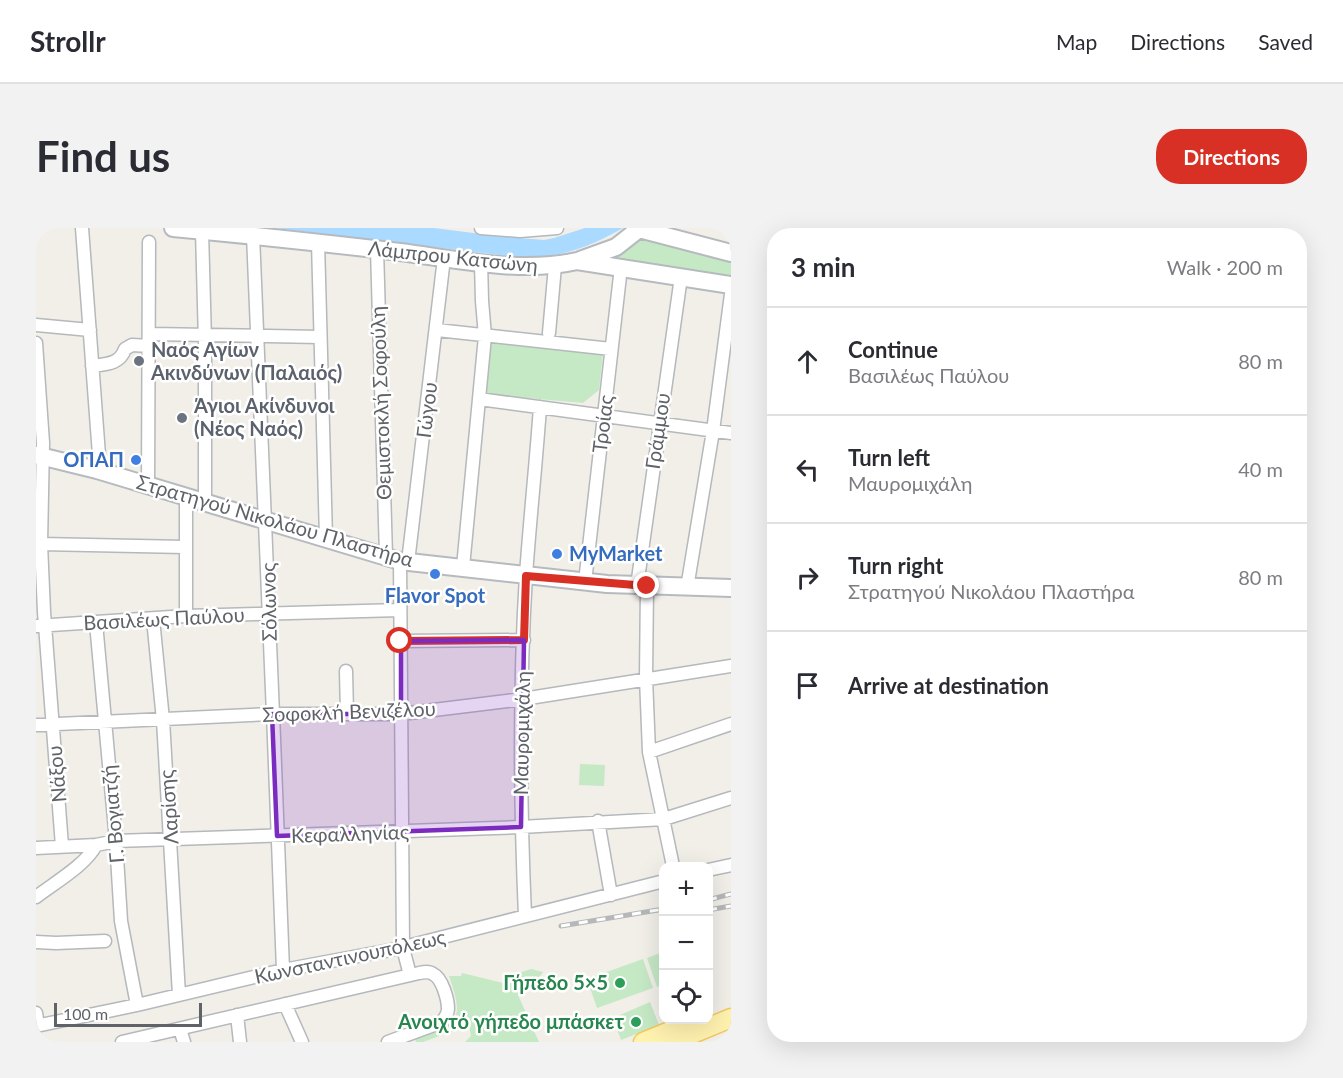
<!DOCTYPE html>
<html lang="en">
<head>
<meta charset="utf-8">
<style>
	:root { --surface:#fff; --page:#f2f2f3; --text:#2b2b33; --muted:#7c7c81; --line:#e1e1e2; --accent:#d93025 }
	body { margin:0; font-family:Lato,sans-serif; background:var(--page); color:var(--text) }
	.controls { position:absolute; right:18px; bottom:18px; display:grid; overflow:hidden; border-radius:12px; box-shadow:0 6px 24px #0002 }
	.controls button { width:54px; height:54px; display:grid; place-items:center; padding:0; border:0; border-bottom:2px solid var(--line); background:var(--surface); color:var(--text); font:30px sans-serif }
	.scale { position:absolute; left:18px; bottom:15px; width:148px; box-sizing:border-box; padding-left:6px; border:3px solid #5f6368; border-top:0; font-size:16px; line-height:21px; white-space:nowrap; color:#5f6368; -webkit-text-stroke:4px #fff; paint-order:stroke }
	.stop { position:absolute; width:18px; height:18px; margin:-14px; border:4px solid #d93025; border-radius:50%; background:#fff }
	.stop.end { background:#d93025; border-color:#fff; box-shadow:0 2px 6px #0008 }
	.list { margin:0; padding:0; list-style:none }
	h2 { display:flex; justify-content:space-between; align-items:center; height:78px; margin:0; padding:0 24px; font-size:26px }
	h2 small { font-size:20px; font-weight:400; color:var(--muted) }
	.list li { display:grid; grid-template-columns:39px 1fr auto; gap:18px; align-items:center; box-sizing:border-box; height:108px; padding:0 24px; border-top:2px solid var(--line) }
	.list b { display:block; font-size:22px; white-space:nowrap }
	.list p { margin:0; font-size:20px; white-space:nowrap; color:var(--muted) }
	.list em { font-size:20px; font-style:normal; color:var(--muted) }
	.icon { flex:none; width:33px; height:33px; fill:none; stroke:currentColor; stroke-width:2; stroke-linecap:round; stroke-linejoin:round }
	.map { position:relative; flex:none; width:695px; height:814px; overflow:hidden; border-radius:24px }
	header { display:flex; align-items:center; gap:36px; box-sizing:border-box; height:84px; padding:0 30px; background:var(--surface); border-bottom:2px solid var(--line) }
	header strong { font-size:28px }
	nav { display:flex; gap:33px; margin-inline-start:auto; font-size:21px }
	.intro { display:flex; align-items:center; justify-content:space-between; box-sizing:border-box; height:144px; padding:0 36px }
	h1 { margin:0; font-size:42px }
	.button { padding:15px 27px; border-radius:24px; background:var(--accent); color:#fff; font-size:21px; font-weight:700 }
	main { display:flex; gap:36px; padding:0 36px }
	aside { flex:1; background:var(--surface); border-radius:24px; box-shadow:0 6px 24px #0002 }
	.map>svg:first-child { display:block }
	.green { fill:#c5e8c5 }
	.water { fill:#aadaff }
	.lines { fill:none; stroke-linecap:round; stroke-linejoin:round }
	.street-casing { stroke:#b5b8bc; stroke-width:15 }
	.secondary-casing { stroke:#b6babf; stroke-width:20 }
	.primary-casing { stroke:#f2c960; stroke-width:21 }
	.street { stroke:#fff; stroke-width:12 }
	.secondary { stroke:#fff; stroke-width:16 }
	.primary { stroke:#fff2af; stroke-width:18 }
	.rail-casing { stroke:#b6b7b8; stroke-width:5 }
	.rail { stroke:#fff; stroke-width:3; stroke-dasharray:9; stroke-linecap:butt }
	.route { stroke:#d93025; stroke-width:8 }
	.marked { fill:#7b2cbf; fill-opacity:0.2; stroke:#7b2cbf; stroke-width:4.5; stroke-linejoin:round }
	.worship-dot { fill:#6b7280; stroke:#fff; stroke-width:2 }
	.shop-dot { fill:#3f7fe0; stroke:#fff; stroke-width:2 }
	.leisure-dot { fill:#2e9e5b; stroke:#fff; stroke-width:2 }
	.labels { text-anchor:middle; stroke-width:5; stroke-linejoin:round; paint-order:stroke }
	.street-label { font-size:20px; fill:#5f6368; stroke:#fff }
	.worship-label { font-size:20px; font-weight:bold; fill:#5b616d; stroke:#fff; text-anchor:start }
	.shop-label { font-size:20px; font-weight:bold; fill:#366cbe; stroke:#fff; text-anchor:end }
	.leisure-label { font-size:20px; font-weight:bold; fill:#27864d; stroke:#fff; text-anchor:end }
</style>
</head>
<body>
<header>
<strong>Strollr</strong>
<nav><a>Map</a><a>Directions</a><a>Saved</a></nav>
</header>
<div class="intro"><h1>Find us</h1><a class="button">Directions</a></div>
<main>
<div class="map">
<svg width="695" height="814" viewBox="0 0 695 814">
	<rect width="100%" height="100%" fill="#f1efe8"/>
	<path class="green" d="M 607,11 L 695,33 L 695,53 L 575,30 Z
		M 454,112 L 567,125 L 563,162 L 547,175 L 448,166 Z
		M 544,536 L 569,537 L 568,558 L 543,557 Z
		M 627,724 L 627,757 L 621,759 L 611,730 Z
		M 607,731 L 617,760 L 561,780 L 551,751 Z
		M 495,741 L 507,744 L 502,751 L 485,756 L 482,767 L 503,814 L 429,814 L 435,808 L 433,797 L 387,814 L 380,814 L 379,811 C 413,786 433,805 413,748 L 425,748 L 426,745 L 467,755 L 474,748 Z
		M 614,774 L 623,797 L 585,812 L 577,790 Z"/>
	<path class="water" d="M 239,0 L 398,0 L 461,8 L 508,12 L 518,10 L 549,0 L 587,0 C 554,19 527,29 488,30 Z"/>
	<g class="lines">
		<defs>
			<path id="street" d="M 46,0 L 63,227 L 61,242
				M 445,0 L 484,3 L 521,0
				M 166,3 L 169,114 L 169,274
				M 217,7 C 229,252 237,497 247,742
				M 282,14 L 290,310
				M 341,21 L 350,328
				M 0,97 L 54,102
				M 401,102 L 575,121
				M 513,105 L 519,38
				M 114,106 L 284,109
				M 0,115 L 7,215 L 5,316 L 8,384 L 26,618
				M 56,138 C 71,136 84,136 89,121 L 96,117 L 114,118
				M 443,171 L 695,205
				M 112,258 L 113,14
				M 5,316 L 149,319
				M 364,333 L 367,720 L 374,747
				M 372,334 L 408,30
				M 427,339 L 449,108 L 446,73 L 445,34
				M 549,354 L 585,39
				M 601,358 L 645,49
				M 611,358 L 610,450 L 613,524 L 637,638
				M 651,360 L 677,203 L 695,66
				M 150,388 L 150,269
				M 117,391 L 127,492 L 143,767
				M 60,395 L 80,613 L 85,693 L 101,777
				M 0,398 L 150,388 L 364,382
				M 365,413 L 488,412
				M 310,443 L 311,486
				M 0,497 L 236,486 L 365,486 L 487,471 L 695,438
				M 613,524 L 695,496
				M 562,593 L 575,667
				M 0,620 L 60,617 L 80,613 L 485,599 L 628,591 L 695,570
				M 672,642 L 695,637
				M 0,669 C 18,655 50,637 60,617
				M 489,688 C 484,574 483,460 490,347 C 494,291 500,235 504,179
				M 0,714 L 20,715 L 69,713
				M 249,776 L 266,814
				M 0,785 L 2,797
				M 201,787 L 204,814
				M 0,798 L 101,777 L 247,742 L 360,721 L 628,653
				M 144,801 L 148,814
				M 86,814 L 383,745 C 388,744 393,743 397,746 C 406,750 412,771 412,781 C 412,786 409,790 406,794 L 352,814"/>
			<path id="secondary" d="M 137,0 C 213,7 288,15 364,24 C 420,31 485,46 541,33 L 695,57
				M 544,32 L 580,19 L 603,1 L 695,25
				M 0,227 L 61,242 L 364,333 L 571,356 L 695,360"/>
			<path id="primary" d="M 607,814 L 651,796
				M 637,814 L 695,790"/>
		</defs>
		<use href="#street" class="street-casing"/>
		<use href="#secondary" class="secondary-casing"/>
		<use href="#primary" class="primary-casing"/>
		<use href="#street" class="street"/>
		<use href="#secondary" class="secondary"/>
		<use href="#primary" class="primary"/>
		<defs>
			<path id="rail" d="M 672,672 L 695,666
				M 672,682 L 695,678
				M 525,698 L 628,681"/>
		</defs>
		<use href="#rail" class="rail-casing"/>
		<use href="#rail" class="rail"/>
	</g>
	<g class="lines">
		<path class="route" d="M 364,413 L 488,412 L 490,348 L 611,358"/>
	</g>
	<path class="marked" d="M 488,412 L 485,599 L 241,608 L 236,486 L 365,486 L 365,413 Z"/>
	<g class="worship-dot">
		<circle cx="103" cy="133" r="6"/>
		<circle cx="146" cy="190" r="6"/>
	</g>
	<g class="shop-dot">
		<circle cx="100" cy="232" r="6"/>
		<circle cx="521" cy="326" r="6"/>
		<circle cx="399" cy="346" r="6"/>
	</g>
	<g class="leisure-dot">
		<circle cx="584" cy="755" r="6"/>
		<circle cx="600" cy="794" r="6"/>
	</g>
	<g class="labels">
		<g class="street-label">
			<text transform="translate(417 29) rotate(6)" y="7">Λάμπρου Κατσώνη</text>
			<text transform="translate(345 175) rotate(-92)" y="7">Θεμιστοκλή Σοφούλη</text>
			<text transform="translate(391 182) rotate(-83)" y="7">Γώγου</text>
			<text transform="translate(567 196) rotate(-83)" y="7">Τροίας</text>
			<text transform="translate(622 203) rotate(-82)" y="7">Γράμμου</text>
			<text transform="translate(239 293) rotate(16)" y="7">Στρατηγού Νικολάου Πλαστήρα</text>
			<text transform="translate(233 374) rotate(-91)" y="7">Σόλωνος</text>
			<text transform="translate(128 391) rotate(-3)" y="7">Βασιλέως Παύλου</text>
			<text transform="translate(313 484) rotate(-2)" y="7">Σοφοκλή Βενιζέλου</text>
			<text transform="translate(486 505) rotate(-89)" y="7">Μαυρομιχάλη</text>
			<text transform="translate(21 546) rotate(-95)" y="7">Νάξου</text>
			<text transform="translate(133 579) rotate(-94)" y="7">Λαρίσης</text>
			<text transform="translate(77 586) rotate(-95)" y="7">Γ. Βογιατζή</text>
			<text transform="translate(314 606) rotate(-2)" y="7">Κεφαλληνίας</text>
			<text transform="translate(314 729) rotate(-12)" y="7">Κωνσταντινουπόλεως</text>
		</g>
		<g class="worship-label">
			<text x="115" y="129">Ναός Αγίων<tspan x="115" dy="23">Ακινδύνων (Παλαιός)</tspan></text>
			<text x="158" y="185">Άγιοι Ακίνδυνοι<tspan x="158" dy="23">(Νέος Ναός)</tspan></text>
		</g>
		<g class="shop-label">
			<text x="88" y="239">ΟΠΑΠ</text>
			<text x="533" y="333" text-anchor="start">MyMarket</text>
			<text x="399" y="375" text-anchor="middle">Flavor Spot</text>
		</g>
		<g class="leisure-label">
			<text x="572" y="762">Γήπεδο 5×5</text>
			<text x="588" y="801">Ανοιχτό γήπεδο μπάσκετ</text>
		</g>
	</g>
</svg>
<div class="controls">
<button>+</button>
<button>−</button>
<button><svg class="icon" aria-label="locate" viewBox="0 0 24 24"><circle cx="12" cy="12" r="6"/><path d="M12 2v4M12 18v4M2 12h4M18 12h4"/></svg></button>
</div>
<div class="scale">100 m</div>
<div class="stop" style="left:364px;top:413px"></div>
<div class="stop end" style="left:611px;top:358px"></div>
</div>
<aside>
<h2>3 min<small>Walk · 200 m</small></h2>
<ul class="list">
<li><svg class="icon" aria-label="ahead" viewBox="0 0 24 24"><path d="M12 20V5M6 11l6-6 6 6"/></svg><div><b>Continue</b><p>Βασιλέως Παύλου</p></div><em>80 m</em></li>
<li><svg class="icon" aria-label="left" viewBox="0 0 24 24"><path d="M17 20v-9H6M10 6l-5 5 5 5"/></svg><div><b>Turn left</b><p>Μαυρομιχάλη</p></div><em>40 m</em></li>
<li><svg class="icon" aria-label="right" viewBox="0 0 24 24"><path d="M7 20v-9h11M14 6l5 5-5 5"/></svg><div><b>Turn right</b><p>Στρατηγού Νικολάου Πλαστήρα</p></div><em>80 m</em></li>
<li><svg class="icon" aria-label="arrive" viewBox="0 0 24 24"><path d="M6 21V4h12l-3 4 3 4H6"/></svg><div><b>Arrive at destination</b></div></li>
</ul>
</aside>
</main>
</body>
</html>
